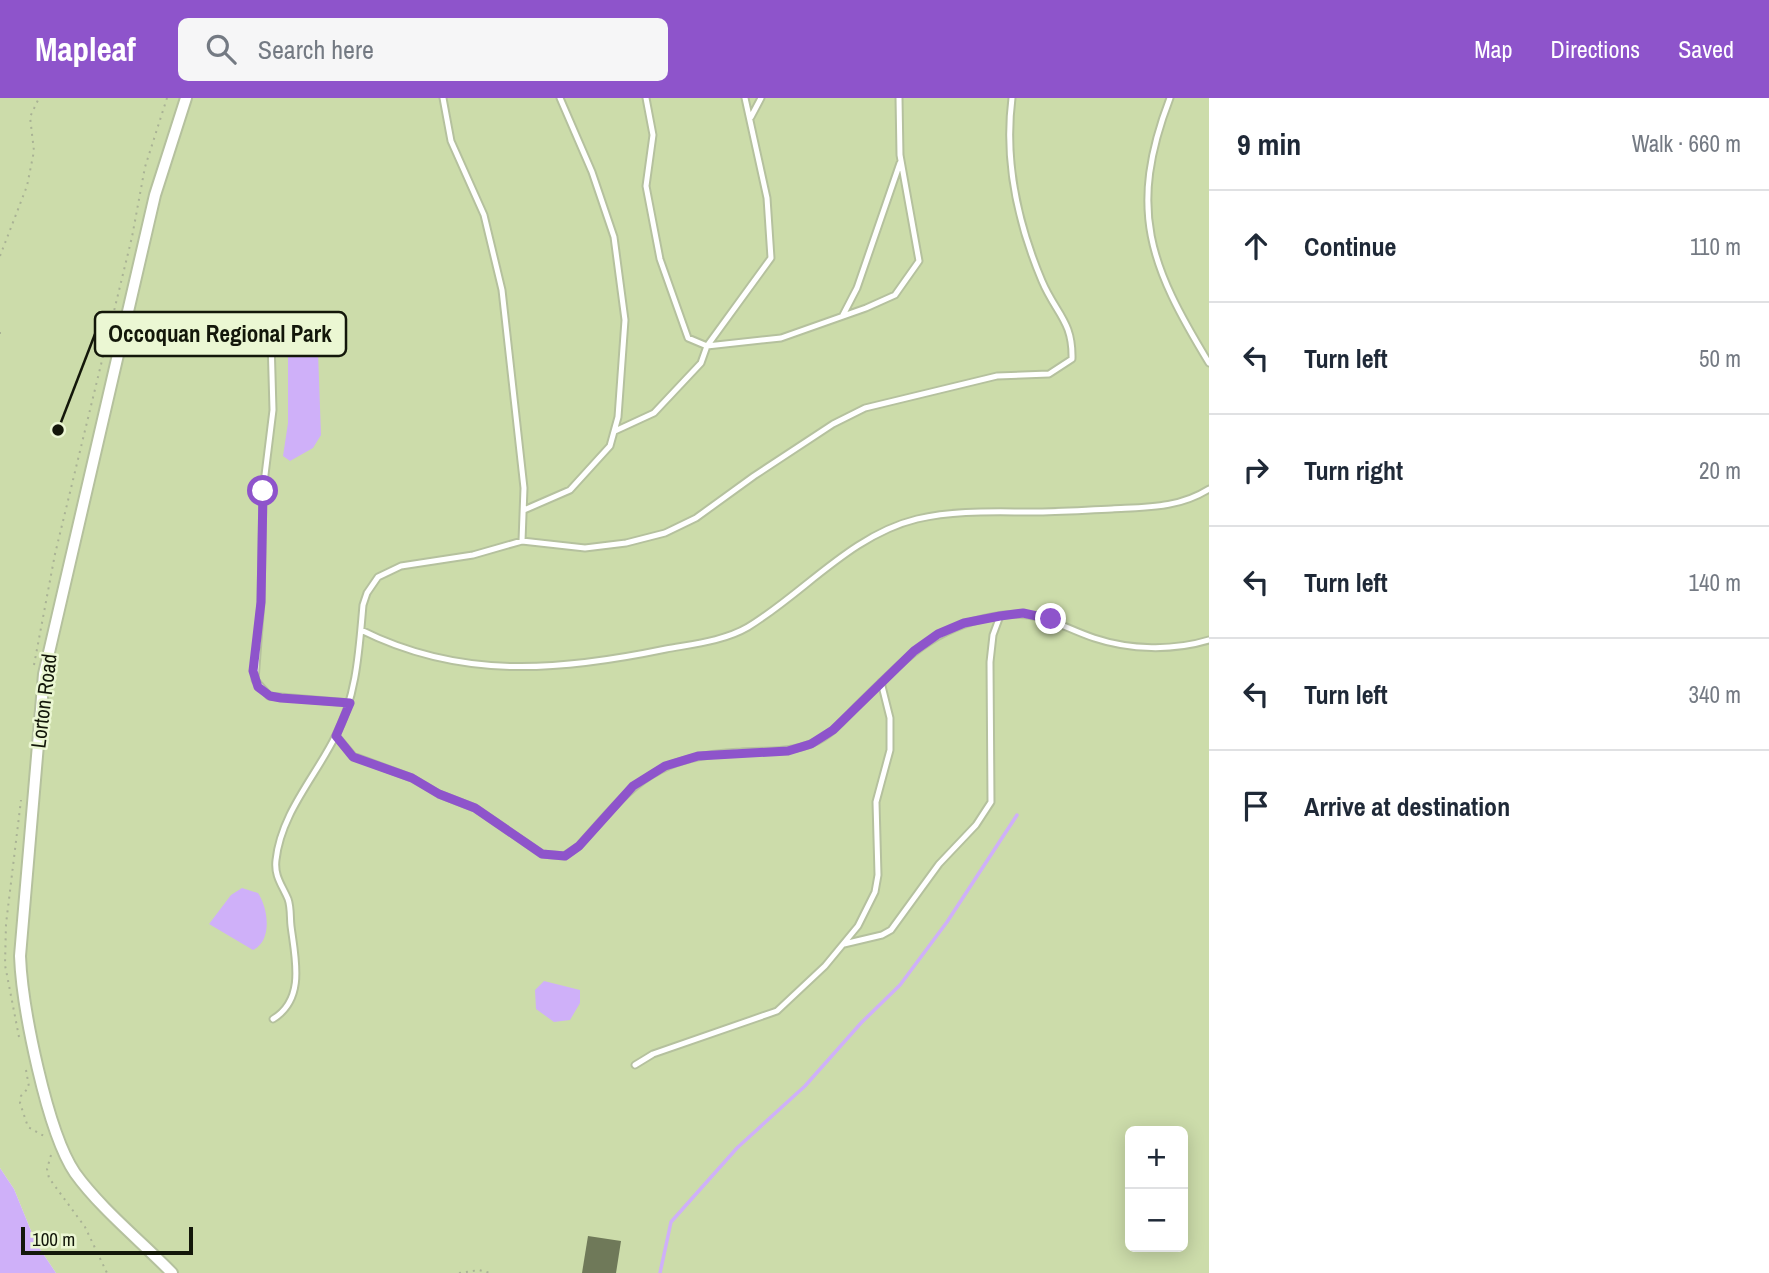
<!DOCTYPE html>
<html lang="en">
<head>
<meta charset="utf-8">
<style>
	:root { --surface:#fff; --page:#f6f6f7; --text:#1f2937; --muted:#747a83; --line:#e0e1e3; --accent:#8e54cb }
	body { margin:0; font-family:"Archivo Narrow",sans-serif; background:var(--page); color:var(--text) }
	.controls { position:absolute; right:21px; bottom:21px; display:grid; overflow:hidden; border-radius:10px; box-shadow:0 4px 18px #0003 }
	.controls button { width:63px; height:63px; display:grid; place-items:center; padding:0; border:0; border-bottom:2px solid var(--line); background:var(--surface); color:var(--text); font:35px sans-serif }
	.scale { position:absolute; left:21px; bottom:18px; width:172px; box-sizing:border-box; padding-left:7px; border:4px solid #13170a; border-top:0; font-size:19px; line-height:24px; white-space:nowrap; color:#13170a; -webkit-text-stroke:5px #ebf7d3; paint-order:stroke }
	.stop { position:absolute; width:21px; height:21px; margin:-16px; border:5px solid #8e54cb; border-radius:50%; background:#fff }
	.stop.end { background:#8e54cb; border-color:#fff; box-shadow:0 2px 7px #0008 }
	.list { margin:0; padding:0; list-style:none }
	h2 { display:flex; justify-content:space-between; align-items:center; height:91px; margin:0; padding:0 28px; font-size:30px }
	h2 small { font-size:23px; font-weight:400; color:var(--muted) }
	.list li { display:grid; grid-template-columns:46px 1fr auto; gap:21px; align-items:center; box-sizing:border-box; height:112px; padding:0 28px; border-top:2px solid var(--line) }
	.list b { display:block; font-size:26px; white-space:nowrap }
	.list em { font-size:23px; font-style:normal; color:var(--muted) }
	.icon { flex:none; width:38px; height:38px; fill:none; stroke:currentColor; stroke-width:2; stroke-linecap:round; stroke-linejoin:round }
	.map { position:relative; flex:none; width:1209px; height:1175px; overflow:hidden }
	header { display:flex; align-items:center; gap:42px; box-sizing:border-box; height:98px; padding:0 35px; background:var(--accent); color:#fff }
	header strong { font-size:33px }
	nav { display:flex; gap:38px; margin-inline-start:auto; font-size:24px }
	.search { width:490px; height:63px; background:var(--page); display:flex; align-items:center; gap:18px; box-sizing:border-box; padding:0 24px; border-radius:10px; color:var(--muted); font-size:26px }
	main { display:flex }
	aside { flex:1; background:var(--surface) }
	.map>svg:first-child { display:block }
	.green { fill:#ccdcaa; fill-rule:evenodd }
	.water { fill:#cfb0f9 }
	.lines { fill:none; stroke-linecap:round; stroke-linejoin:round }
	.stream { stroke:#cfb0f9; stroke-width:3.5 }
	.building { fill:#6f7959 }
	.lane-casing { stroke:#b5c19e; stroke-width:9 }
	.street-casing { stroke:#b5c19e; stroke-width:14 }
	.path { stroke:#a9b295; stroke-width:2; stroke-dasharray:2 5; stroke-linecap:butt }
	.lane { stroke:#fff; stroke-width:5 }
	.street { stroke:#fff; stroke-width:10 }
	.route { stroke:#8e54cb; stroke-width:9 }
	.labels { text-anchor:middle; stroke-width:5; stroke-linejoin:round; paint-order:stroke }
	.street-label { font-size:21px; fill:#13170a; stroke:#ebf7d3 }
	.leader { fill:none; stroke:#13170a; stroke-width:2.5 }
	.callout-dot { fill:#13170a; stroke:#ebf7d3; stroke-width:2.5 }
	.callout { fill:#ebf7d3; stroke:#13170a; stroke-width:2.5 }
	.callout-label { font-size:23px; text-anchor:middle; font-weight:bold; fill:#13170a }
</style>
</head>
<body>
<header>
<strong>Mapleaf</strong>
<div class="search"><svg class="icon" aria-label="search" viewBox="0 0 24 24"><circle cx="10" cy="10" r="6"/><path d="M15 15l6 6"/></svg>Search here</div>
<nav><a>Map</a><a>Directions</a><a>Saved</a></nav>
</header>
<main>
<div class="map">
<svg width="1209" height="1175" viewBox="0 0 1209 1175">
	<rect width="100%" height="100%" fill="#ebf7d3"/>
	<path class="green" d="M 0,0 L 1209,0 L 1209,1175 L 56,1175 L 36,1145 L 14,1091 L 0,1070 ZM 1130,1033 L 1183,1033 L 1183,1149 L 1130,1149 Z"/>
	<path class="water" d="M 292,243 L 309,243 L 318,254 L 321,337 L 313,350 L 290,363 L 283,358 L 288,325 L 288,254 Z
		M 242,790 L 258,795 C 268,810 273,842 253,852 L 209,826 L 231,797 Z
		M 544,883 L 580,892 L 580,905 L 570,922 L 554,924 L 536,911 L 535,892 Z
		M 0,1070 L 14,1091 L 36,1145 L 56,1175 L 0,1175 Z"/>
	<g class="lines">
		<path class="stream" d="M 660,1175 L 671,1124 L 737,1050 L 805,988 L 861,925 L 900,887 L 947,824 L 1017,717"/>
	</g>
	<path class="building" d="M 588,1138 L 621,1143 L 616,1175 L 582,1175 Z"/>
	<g class="lines">
		<defs>
			<path id="lane" d="M 443,0 L 451,43 L 484,117 L 502,192 L 524,390 L 522,443
				M 1170,0 C 1127,112 1150,168 1209,265
				M 751,19 L 761,0
				M 843,217 L 857,190 L 900,65
				M 274,225 L 271,242 L 273,312 L 263,393 L 261,504 L 255,582 L 269,598 L 350,605
				M 707,248 L 781,240 L 866,210 L 895,197 L 919,163 L 900,57 L 899,0
				M 707,248 L 771,160 L 767,100 L 745,0
				M 615,333 L 654,315 L 701,265 L 707,248 L 688,240 L 660,161 L 646,88 L 653,37 L 646,0
				M 524,412 L 570,392 L 610,348 L 618,319 L 625,222 L 614,139 L 592,74 L 560,0
				M 361,532 C 461,582 560,573 666,551 C 693,546 724,543 748,529 C 804,495 851,437 917,421 C 956,412 993,414 1033,414 C 1059,414 1086,412 1112,411 C 1147,409 1179,410 1209,391
				M 336,638 L 353,658 L 412,680 L 439,696 L 475,710 L 542,756 L 564,758 L 579,748 C 633,686 654,658 741,654 C 770,652 798,656 824,639 C 837,631 847,618 858,607 C 905,561 935,526 1003,517 C 1042,513 1059,528 1094,540 C 1130,552 1173,553 1209,542
				M 844,846 L 882,837 L 891,832 L 939,766 L 976,727 L 991,704 L 990,564 L 993,537 L 1000,518
				M 273,921 C 306,901 295,860 291,828 C 290,820 291,809 288,801 C 282,787 274,778 276,762 C 281,715 316,678 336,637 C 357,597 359,551 363,507 L 367,495 L 378,479 L 401,468 L 473,457 L 522,443 L 585,450 L 626,445 L 665,435 L 696,420 L 754,378 L 833,326 L 865,310 L 997,278 L 1049,276 L 1072,261 C 1073,223 1056,216 1042,183 C 1018,126 1004,62 1012,0
				M 635,967 L 653,956 L 777,913 L 825,868 L 858,828 L 875,794 L 878,777 L 876,704 L 890,652 L 890,620 L 881,584"/>
			<path id="street" d="M 172,1175 C 142,1144 100,1110 75,1075 C 47,1034 22,909 20,858 L 44,576 L 155,97 L 186,0"/>
		</defs>
		<use href="#lane" class="lane-casing"/>
		<use href="#street" class="street-casing"/>
		<path class="path" d="M 0,158 L 27,88 L 34,53 L 30,19 L 39,0
			M 0,234 L 0,239
			M 34,567 L 55,456 L 132,139 L 145,69 L 167,0
			M 19,939 L 5,867 L 6,826 L 21,702
			M 26,972 L 29,989 L 21,998 L 20,1005 L 28,1029 L 44,1038
			M 51,1057 L 47,1071 L 49,1080 L 85,1129 L 107,1175
			M 459,1175 L 479,1172 L 490,1175"/>
		<use href="#lane" class="lane"/>
		<use href="#street" class="street"/>
	</g>
	<g class="lines">
		<path class="route" d="M 263,393 L 261,504 L 253,573 L 258,589 L 270,598 L 281,600 L 350,605 L 336,638 L 353,659 L 412,680 L 439,696 L 475,710 L 542,756 L 565,758 L 579,748 L 633,688 L 665,668 L 698,658 L 788,653 L 811,646 L 833,632 L 914,553 L 938,536 L 964,525 L 1000,518 L 1023,515 L 1051,521"/>
	</g>
	<g class="labels">
		<g class="street-label">
			<text transform="translate(44 603) rotate(-83)" y="7">Lorton Road</text>
		</g>
	</g>
	<path class="leader" d="M58 332L95 236"/>
	<circle class="callout-dot" cx="58" cy="332" r="7"/>
	<rect class="callout" x="95" y="214" width="251" height="44" rx="7"/>
	<g class="callout-label">
		<text x="220" y="244">Occoquan Regional Park</text>
	</g>
</svg>
<div class="controls">
<button>+</button>
<button>−</button>
</div>
<div class="scale">100 m</div>
<div class="stop" style="left:263px;top:393px"></div>
<div class="stop end" style="left:1051px;top:521px"></div>
</div>
<aside>
<h2>9 min<small>Walk · 660 m</small></h2>
<ul class="list">
<li><svg class="icon" aria-label="ahead" viewBox="0 0 24 24"><path d="M12 20V5M6 11l6-6 6 6"/></svg><div><b>Continue</b></div><em>110 m</em></li>
<li><svg class="icon" aria-label="left" viewBox="0 0 24 24"><path d="M17 20v-9H6M10 6l-5 5 5 5"/></svg><div><b>Turn left</b></div><em>50 m</em></li>
<li><svg class="icon" aria-label="right" viewBox="0 0 24 24"><path d="M7 20v-9h11M14 6l5 5-5 5"/></svg><div><b>Turn right</b></div><em>20 m</em></li>
<li><svg class="icon" aria-label="left" viewBox="0 0 24 24"><path d="M17 20v-9H6M10 6l-5 5 5 5"/></svg><div><b>Turn left</b></div><em>140 m</em></li>
<li><svg class="icon" aria-label="left" viewBox="0 0 24 24"><path d="M17 20v-9H6M10 6l-5 5 5 5"/></svg><div><b>Turn left</b></div><em>340 m</em></li>
<li><svg class="icon" aria-label="arrive" viewBox="0 0 24 24"><path d="M6 21V4h12l-3 4 3 4H6"/></svg><div><b>Arrive at destination</b></div></li>
</ul>
</aside>
</main>
</body>
</html>
